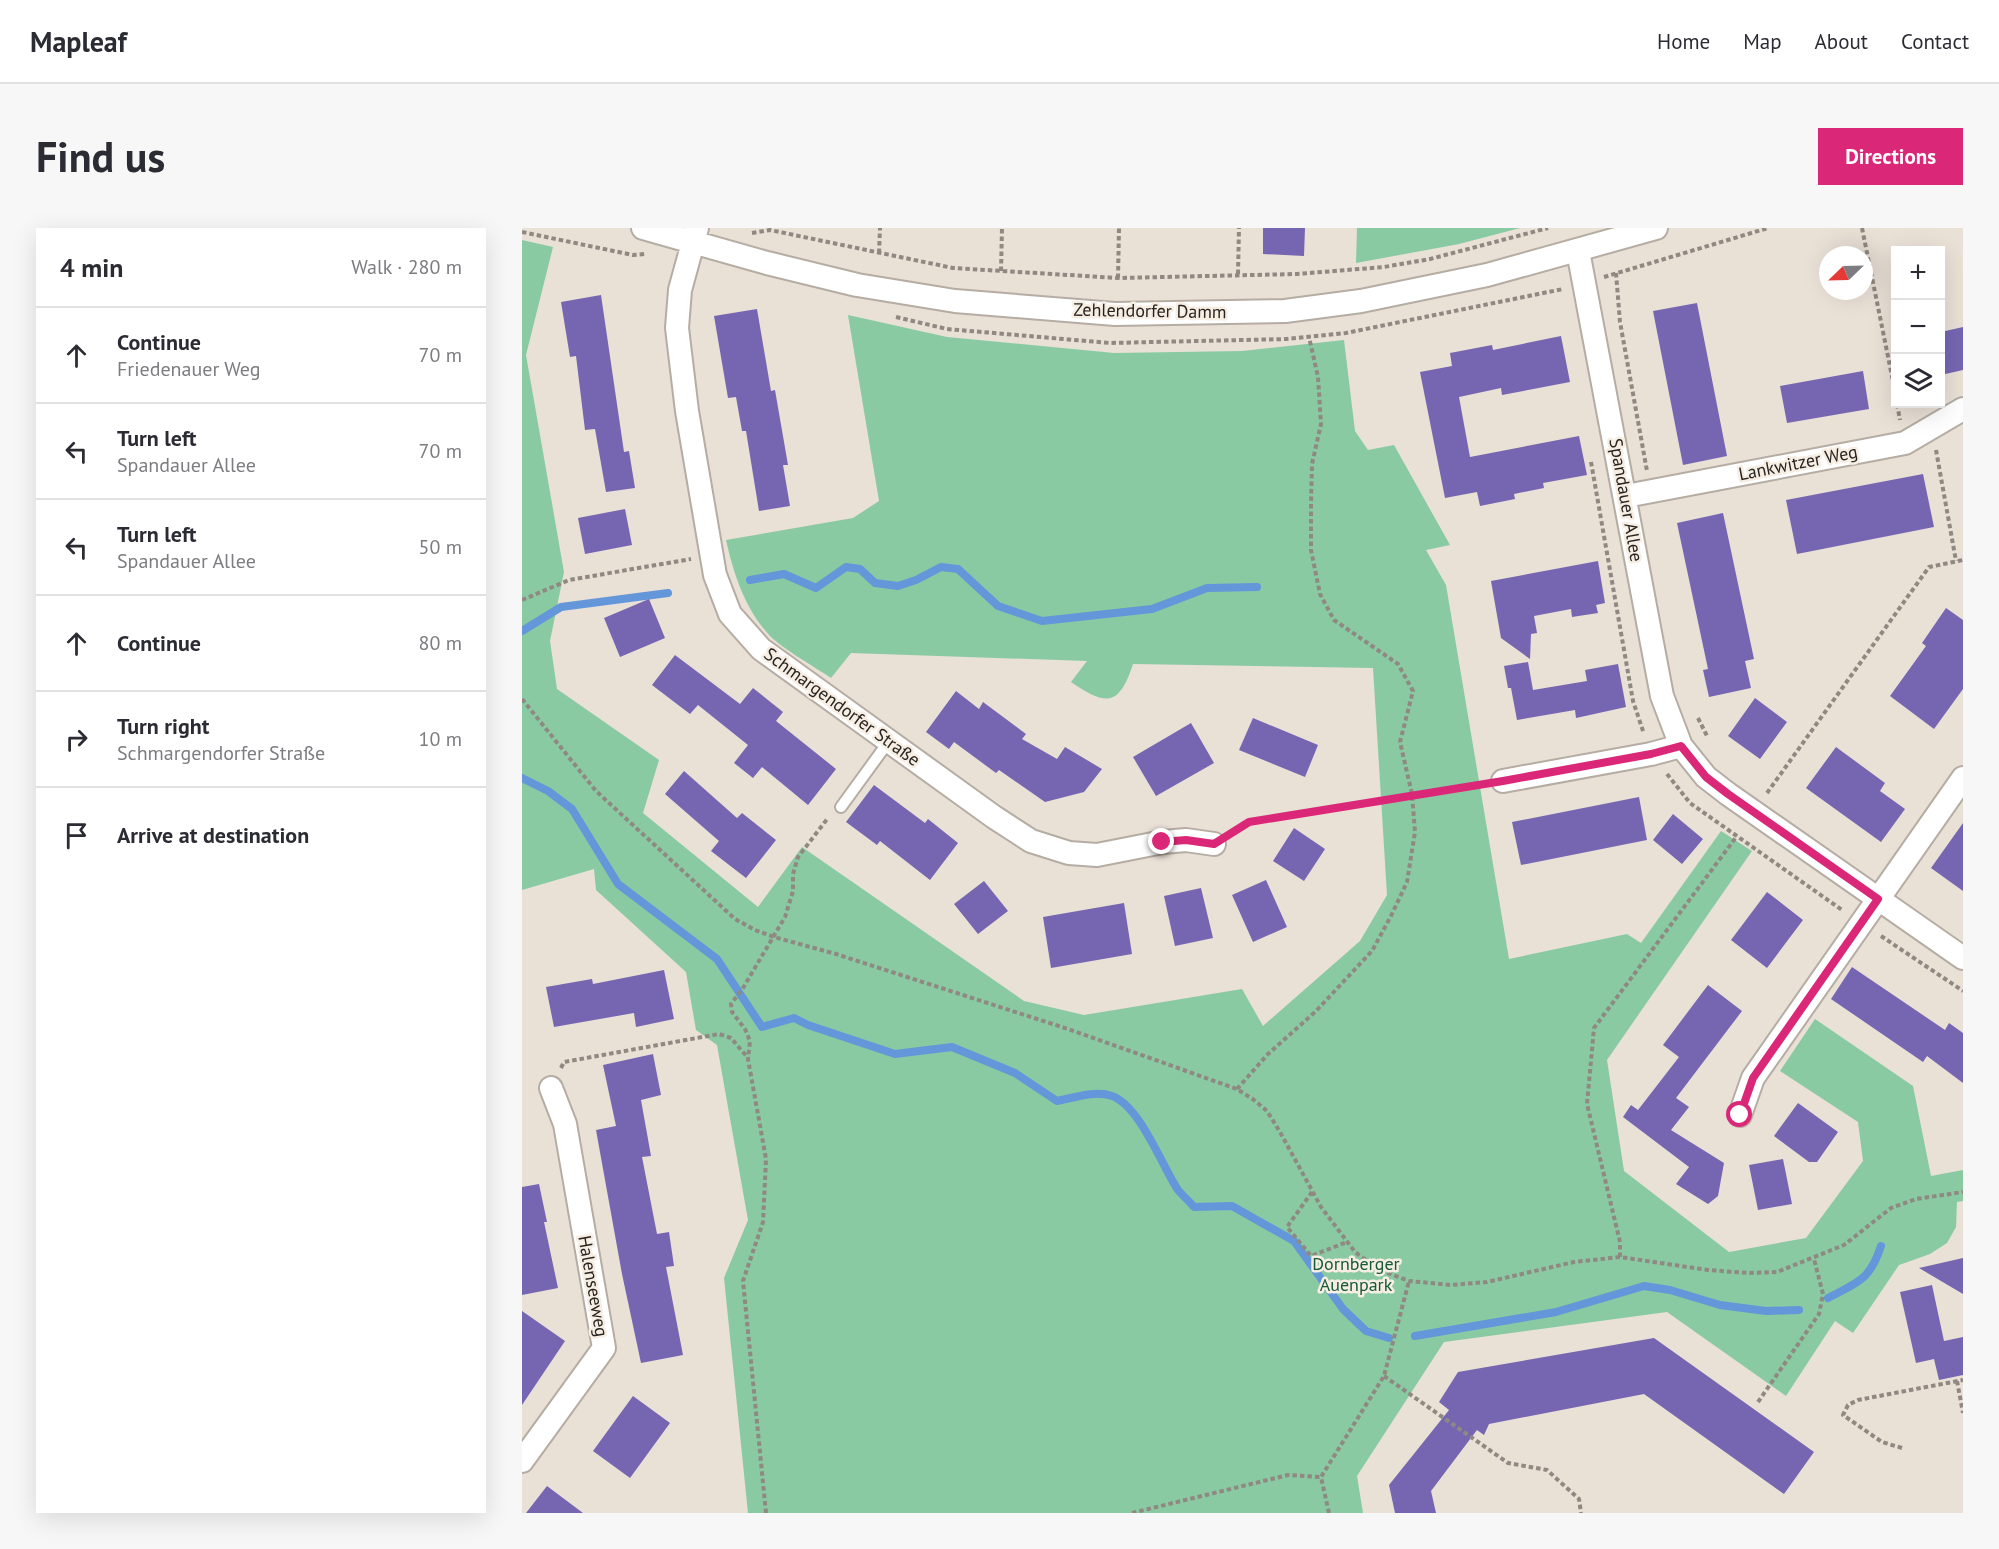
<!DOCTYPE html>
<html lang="en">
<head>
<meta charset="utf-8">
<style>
	:root { --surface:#fff; --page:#f7f7f7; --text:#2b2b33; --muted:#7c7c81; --line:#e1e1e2; --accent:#db2777 }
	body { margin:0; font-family:"PT Sans",sans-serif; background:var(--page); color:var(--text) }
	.controls { position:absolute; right:18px; top:18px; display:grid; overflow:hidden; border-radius:0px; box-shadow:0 6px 24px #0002 }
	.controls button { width:54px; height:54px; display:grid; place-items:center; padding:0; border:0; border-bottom:2px solid var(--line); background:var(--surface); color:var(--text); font:30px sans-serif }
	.compass { position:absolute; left:1297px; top:18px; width:54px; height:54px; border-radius:50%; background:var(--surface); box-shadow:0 6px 24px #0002; rotate:247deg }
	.stop { position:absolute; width:18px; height:18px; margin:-14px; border:4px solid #db2777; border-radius:50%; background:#fff }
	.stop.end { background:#db2777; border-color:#fff; box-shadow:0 2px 6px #0008 }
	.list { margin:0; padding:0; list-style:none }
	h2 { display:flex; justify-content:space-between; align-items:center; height:78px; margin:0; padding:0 24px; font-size:26px }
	h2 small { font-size:20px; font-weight:400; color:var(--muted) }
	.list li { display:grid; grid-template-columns:39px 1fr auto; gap:18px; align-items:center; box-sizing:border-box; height:96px; padding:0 24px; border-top:2px solid var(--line) }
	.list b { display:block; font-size:22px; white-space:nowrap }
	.list p { margin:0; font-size:20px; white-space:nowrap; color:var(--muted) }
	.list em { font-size:20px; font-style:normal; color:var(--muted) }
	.icon { flex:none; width:33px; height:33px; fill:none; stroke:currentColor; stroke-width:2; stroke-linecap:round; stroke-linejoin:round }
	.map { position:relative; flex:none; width:1441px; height:1285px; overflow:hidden; border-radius:0px }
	header { display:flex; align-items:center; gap:36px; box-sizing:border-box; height:84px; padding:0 30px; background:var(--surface); border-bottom:2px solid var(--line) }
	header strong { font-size:28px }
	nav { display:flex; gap:33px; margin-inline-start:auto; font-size:21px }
	.intro { display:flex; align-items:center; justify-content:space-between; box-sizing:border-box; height:144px; padding:0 36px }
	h1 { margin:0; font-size:42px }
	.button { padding:15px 27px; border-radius:0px; background:var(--accent); color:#fff; font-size:21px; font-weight:700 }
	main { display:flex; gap:36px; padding:0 36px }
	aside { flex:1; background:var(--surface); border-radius:0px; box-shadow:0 6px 24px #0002 }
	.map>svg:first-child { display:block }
	.green { fill:#89caa3 }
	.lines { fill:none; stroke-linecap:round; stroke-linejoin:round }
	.stream { stroke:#6496da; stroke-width:8 }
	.building { fill:#7666b2 }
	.lane-casing { stroke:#b5ada3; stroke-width:14 }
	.street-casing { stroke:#b5ada3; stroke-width:26 }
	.path { stroke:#8f8982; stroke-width:4; stroke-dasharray:4.5 3; stroke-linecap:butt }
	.lane { stroke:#fff; stroke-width:10 }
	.street { stroke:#fff; stroke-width:22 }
	.route { stroke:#db2777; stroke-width:8 }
	.labels { text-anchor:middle; stroke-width:5; stroke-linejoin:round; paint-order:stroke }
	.street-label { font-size:18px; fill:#272420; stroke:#f6ede3 }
	.park-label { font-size:18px; fill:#145938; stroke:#f6ede3 }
</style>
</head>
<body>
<header>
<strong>Mapleaf</strong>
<nav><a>Home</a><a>Map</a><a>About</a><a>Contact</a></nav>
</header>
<div class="intro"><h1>Find us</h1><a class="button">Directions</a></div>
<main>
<aside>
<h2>4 min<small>Walk · 280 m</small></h2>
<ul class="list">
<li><svg class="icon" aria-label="ahead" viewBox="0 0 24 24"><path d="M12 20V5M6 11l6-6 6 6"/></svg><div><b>Continue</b><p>Friedenauer Weg</p></div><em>70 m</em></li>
<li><svg class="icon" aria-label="left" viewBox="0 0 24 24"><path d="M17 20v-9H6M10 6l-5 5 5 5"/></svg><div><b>Turn left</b><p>Spandauer Allee</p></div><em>70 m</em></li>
<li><svg class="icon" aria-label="left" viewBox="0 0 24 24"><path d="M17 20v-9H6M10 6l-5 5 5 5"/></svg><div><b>Turn left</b><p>Spandauer Allee</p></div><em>50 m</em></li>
<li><svg class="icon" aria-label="ahead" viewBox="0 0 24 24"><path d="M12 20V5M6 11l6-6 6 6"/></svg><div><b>Continue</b></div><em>80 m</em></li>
<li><svg class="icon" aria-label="right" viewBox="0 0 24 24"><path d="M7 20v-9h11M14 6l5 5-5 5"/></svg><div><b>Turn right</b><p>Schmargendorfer Straße</p></div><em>10 m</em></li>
<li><svg class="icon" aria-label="arrive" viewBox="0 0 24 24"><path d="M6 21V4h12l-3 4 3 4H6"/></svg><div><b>Arrive at destination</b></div></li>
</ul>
</aside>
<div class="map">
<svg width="1441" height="1285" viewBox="0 0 1441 1285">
	<rect width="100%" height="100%" fill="#e9e0d6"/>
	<path class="green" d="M 835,0 L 998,0 L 937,16 L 834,35 Z
		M 0,12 L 31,19 L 4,127 L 42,344 L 28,413 L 35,461 L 137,532 L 121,585 L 236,679 L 280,619 L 502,773 L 562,787 L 720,761 L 741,798 L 838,713 L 865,667 L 851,440 L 611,436 C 597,479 584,478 549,454 L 565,433 L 329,425 L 309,450 C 293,439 261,421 248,408 C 223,381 212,347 204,312 L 331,290 L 357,273 L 326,87 L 425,109 L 592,125 L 720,123 L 822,112 L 833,203 L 846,222 L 872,217 L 928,317 L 904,322 L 924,357 L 987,731 L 1105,706 L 1119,715 L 1199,603 L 1230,623 L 1085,832 L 1102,943 L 1207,1024 L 1284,1010 L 1341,933 L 1336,894 L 1258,843 L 1293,791 L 1391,858 L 1409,948 L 1441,942 L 1441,973 L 1435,974 L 1434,999 L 1425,1015 L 1408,1026 L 1377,1037 L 1331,1105 L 1313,1093 L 1264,1168 L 1145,1084 L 922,1114 L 835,1248 L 841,1285 L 226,1285 L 202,1050 L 226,992 L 195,817 L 174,802 L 164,744 L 74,662 L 72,641 L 0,662 Z"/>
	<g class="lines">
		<path class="stream" d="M 228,352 L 262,346 L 294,360 L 324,339 L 338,341 L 353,355 L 376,358 L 394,352 L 419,339 L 436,341 L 476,378 L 520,393 L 630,381 L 685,360 L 735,359
			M 0,403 L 39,379 L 146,365
			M 0,550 L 26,563 L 50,581 L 96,656 L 195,731 L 240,799 L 272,790 L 286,797 L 373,826 L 430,819 L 493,845 L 535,873 C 551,870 573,862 590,868 C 618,878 640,938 656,962 C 661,968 667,973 672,979 L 710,978 L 772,1013 L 821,1081 L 844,1103 L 867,1110
			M 1306,1070 C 1336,1054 1348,1052 1359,1018
			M 893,1108 L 1034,1084 L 1122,1058 L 1148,1062 L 1198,1077 L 1244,1083 L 1277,1082"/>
	</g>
	<path class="building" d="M 741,0 L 783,0 L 782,28 L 741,26 Z
		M 79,67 L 102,224 L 107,223 L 113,260 L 84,264 L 73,201 L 63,202 L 54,128 L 48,129 L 39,74 Z
		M 1175,75 L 1205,228 L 1161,237 L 1131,83 Z
		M 235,81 L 249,163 L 253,162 L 266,237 L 261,237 L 268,278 L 237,283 L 224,203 L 220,203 L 214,169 L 206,170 L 192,88 Z
		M 1441,99 L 1441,142 L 1419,147 L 1419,104 Z
		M 1039,108 L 1048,154 L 980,167 L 979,160 L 937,169 L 948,229 L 1057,208 L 1065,247 L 1021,255 L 1022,260 L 992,266 L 993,271 L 958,278 L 955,264 L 923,270 L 898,144 L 930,138 L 928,125 L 970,117 L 971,122 Z
		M 1341,143 L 1347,181 L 1265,195 L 1258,158 Z
		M 1401,246 L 1412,299 L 1275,326 L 1264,272 Z
		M 103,281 L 110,317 L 63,326 L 56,290 Z
		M 1201,285 L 1232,431 L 1223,433 L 1229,460 L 1187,469 L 1181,442 L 1186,441 L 1155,295 Z
		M 1076,333 L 1083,375 L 1074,377 L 1076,385 L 1050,389 L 1049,381 L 1012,388 L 1015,405 L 1009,406 L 1008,431 L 979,410 L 969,353 Z
		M 127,371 L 143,410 L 98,429 L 82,390 Z
		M 1424,380 L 1441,392 L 1441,461 L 1412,501 L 1368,468 L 1404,418 L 1400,415 Z
		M 153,427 L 218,476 L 231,460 L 261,484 L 254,493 L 314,541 L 286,577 L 240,539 L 231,550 L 212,535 L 226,517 L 176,477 L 168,486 L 130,457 Z
		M 1006,434 L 1011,462 L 1065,453 L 1063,442 L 1096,436 L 1104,479 L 1054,490 L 1053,482 L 995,492 L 989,460 L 986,460 L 982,438 Z
		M 434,463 L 457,481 L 461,474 L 504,506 L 500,511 L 535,531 L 543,519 L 580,541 L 562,564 L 523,574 L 477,542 L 474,545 L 432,514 L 427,521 L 404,504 Z
		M 1233,470 L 1265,494 L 1238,531 L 1206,508 Z
		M 731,490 L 796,517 L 783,549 L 717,522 Z
		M 669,495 L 692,535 L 634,568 L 611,529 Z
		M 1314,519 L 1363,555 L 1358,563 L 1383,581 L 1359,614 L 1284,560 Z
		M 162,543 L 215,590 L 220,585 L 254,612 L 224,650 L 189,623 L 197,613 L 143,566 Z
		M 352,557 L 403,595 L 406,591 L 436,615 L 408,652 L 358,613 L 355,617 L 324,594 Z
		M 1117,569 L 1125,612 L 999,637 L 990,594 Z
		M 1151,586 L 1181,611 L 1160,636 L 1131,612 Z
		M 1441,595 L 1441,663 L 1409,640 Z
		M 772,600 L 803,621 L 782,653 L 751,633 Z
		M 744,652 L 765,699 L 731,714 L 710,667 Z
		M 462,653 L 486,683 L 456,706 L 432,676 Z
		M 679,660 L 691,710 L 653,718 L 642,668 Z
		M 1245,664 L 1281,692 L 1245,740 L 1209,712 Z
		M 602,675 L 610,726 L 529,740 L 521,689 Z
		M 1330,739 L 1423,802 L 1427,795 L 1441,805 L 1441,855 L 1405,828 L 1401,834 L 1309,771 Z
		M 142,742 L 152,791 L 114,799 L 112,785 L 32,799 L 24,759 L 70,751 L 71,756 Z
		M 1186,757 L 1220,783 L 1154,870 L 1167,879 L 1149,902 L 1202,935 L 1196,968 L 1186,976 L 1154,956 L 1167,939 L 1101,889 L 1109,877 L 1116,882 L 1157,829 L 1141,817 Z
		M 131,826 L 139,867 L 119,872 L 129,928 L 120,929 L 135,1006 L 147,1004 L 152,1038 L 144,1039 L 161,1127 L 119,1135 L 100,1046 L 74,902 L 94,898 L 81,837 Z
		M 1276,875 L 1316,904 L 1295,934 L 1287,934 L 1252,908 Z
		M 1261,931 L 1270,976 L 1236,982 L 1227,937 Z
		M 17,956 L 25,994 L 22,994 L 36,1060 L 0,1067 L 0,959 Z
		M 1441,1030 L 1441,1066 L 1397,1040 Z
		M 1410,1057 L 1422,1113 L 1441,1109 L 1441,1147 L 1417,1152 L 1412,1131 L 1394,1135 L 1378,1064 Z
		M 0,1083 L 43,1113 L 0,1177 Z
		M 1132,1110 L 1292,1224 L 1262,1266 L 1122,1166 L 967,1196 L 962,1207 L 955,1202 L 909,1263 L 914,1285 L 873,1285 L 867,1257 L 927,1182 L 917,1174 L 936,1144 Z
		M 111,1168 L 148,1195 L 108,1250 L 71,1223 Z
		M 25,1258 L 61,1285 L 4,1285 Z"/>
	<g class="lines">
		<defs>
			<path id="lane" d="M 319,579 L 367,513"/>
			<path id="street" d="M 121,0 L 245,35 L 335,57 L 433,73 L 593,86 L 763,83 L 839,73 L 965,47 L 1134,0
				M 175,0 L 158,62 L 155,100 L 165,183 L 193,347 L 208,386 L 239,421 L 472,589 L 509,613 L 547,625 L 575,627 L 641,614 L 664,612 L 692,616
				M 1056,23 L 1140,468 L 1159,518 L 1184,549 L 1206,566 L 1441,730
				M 1104,268 L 1383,215 L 1441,181
				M 981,553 L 1129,526 L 1159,518
				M 1218,887 L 1231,850 L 1441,550
				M 0,1233 L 82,1120 L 43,896 L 29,860"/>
		</defs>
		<use href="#lane" class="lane-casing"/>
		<use href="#street" class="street-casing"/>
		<path class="path" d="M 1340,0 L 1374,168
			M 0,4 L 111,27 L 123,26
			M 230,5 L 248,2 L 431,40 L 596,50 L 775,46 L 862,39 L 908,31 L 1026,0
			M 357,25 L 358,0
			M 479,43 L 480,0
			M 1094,45 L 1098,94 L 1125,243
			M 716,46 L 717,0
			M 1082,49 L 1246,0
			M 596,50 L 597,0
			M 374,89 L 425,101 L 588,115 L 765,111 L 824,105 L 1041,61
			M 1375,176 L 1378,192
			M 1414,222 L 1434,333
			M 1069,234 L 1111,473 L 1122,506
			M 0,372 L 47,352 L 169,331
			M 0,471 L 74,563 L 213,691 L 233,702 L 252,709 L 314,726 L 546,801 L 715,861 L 732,872 L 745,883 L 758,904 L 799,979 L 833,1024 L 858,1042 L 887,1053 L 929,1057 L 965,1054 L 1052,1034 L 1098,1029 L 1186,1042 L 1227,1045 L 1255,1044 L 1322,1017 L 1369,980 L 1394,971 L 1441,964
			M 1176,490 L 1186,510
			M 1145,546 L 1168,575 L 1320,682
			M 1245,565 L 1407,339 L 1441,332
			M 710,605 L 727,594 L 960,556
			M 1359,708 L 1441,763
			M 39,840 L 42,834 L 197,806 L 209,810 L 226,830
			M 715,861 L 746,826 L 794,783 L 850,723 L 869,688 L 885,654 L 893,604 L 890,566 L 878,514 L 891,463 L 876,436 L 812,392 L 798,366 L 789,322 L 789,275 L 790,236 L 799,196 L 796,149 L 787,109
			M 790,964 L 765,999 L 789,1028 L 825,1014
			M 1098,1029 L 1098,1014 L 1065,876 L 1072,800 L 1215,608
			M 862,1148 L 986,1235 L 1025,1242 L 1057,1271 L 1059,1285
			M 1435,1153 L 1441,1185
			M 1236,1174 L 1297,1086 L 1301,1066 L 1292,1031
			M 1380,1220 L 1360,1214 L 1321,1187 L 1326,1177 L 1336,1172 L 1441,1152
			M 244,1285 L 221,1053 L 241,994 L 244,931 L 226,831 L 228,813 L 223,801 L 210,784 L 209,776 L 221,760 L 263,689 L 271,663 L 271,646 L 276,629 L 306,590
			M 610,1285 L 766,1247 L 799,1249
			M 807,1285 L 799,1249 L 862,1148 L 887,1053"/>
		<use href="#lane" class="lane"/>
		<use href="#street" class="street"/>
	</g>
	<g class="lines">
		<path class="route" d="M 640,614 L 664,612 L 692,616 L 727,594 L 981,553 L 1129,526 L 1159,518 L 1184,549 L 1206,566 L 1356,671 L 1231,850 L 1218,887"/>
	</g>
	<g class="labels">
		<g class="street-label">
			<text transform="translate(628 83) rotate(1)" y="6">Zehlendorfer Damm</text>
			<text transform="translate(1276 235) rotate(-11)" y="6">Lankwitzer Weg</text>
			<text transform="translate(1104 272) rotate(80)" y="6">Spandauer Allee</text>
			<text transform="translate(320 479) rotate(36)" y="6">Schmargendorfer Straße</text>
			<text transform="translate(71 1058) rotate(80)" y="6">Halenseeweg</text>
		</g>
		<g class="park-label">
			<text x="834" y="1042">Dornberger<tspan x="834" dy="21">Auenpark</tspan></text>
		</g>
	</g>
</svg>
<div class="controls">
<button>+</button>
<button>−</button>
<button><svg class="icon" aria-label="layers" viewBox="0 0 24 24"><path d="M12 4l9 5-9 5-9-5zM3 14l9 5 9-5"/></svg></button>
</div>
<svg class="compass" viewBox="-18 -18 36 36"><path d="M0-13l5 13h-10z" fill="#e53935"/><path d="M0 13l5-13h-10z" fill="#7c7c81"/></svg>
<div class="stop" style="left:1218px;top:887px"></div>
<div class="stop end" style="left:640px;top:614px"></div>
</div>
</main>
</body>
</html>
